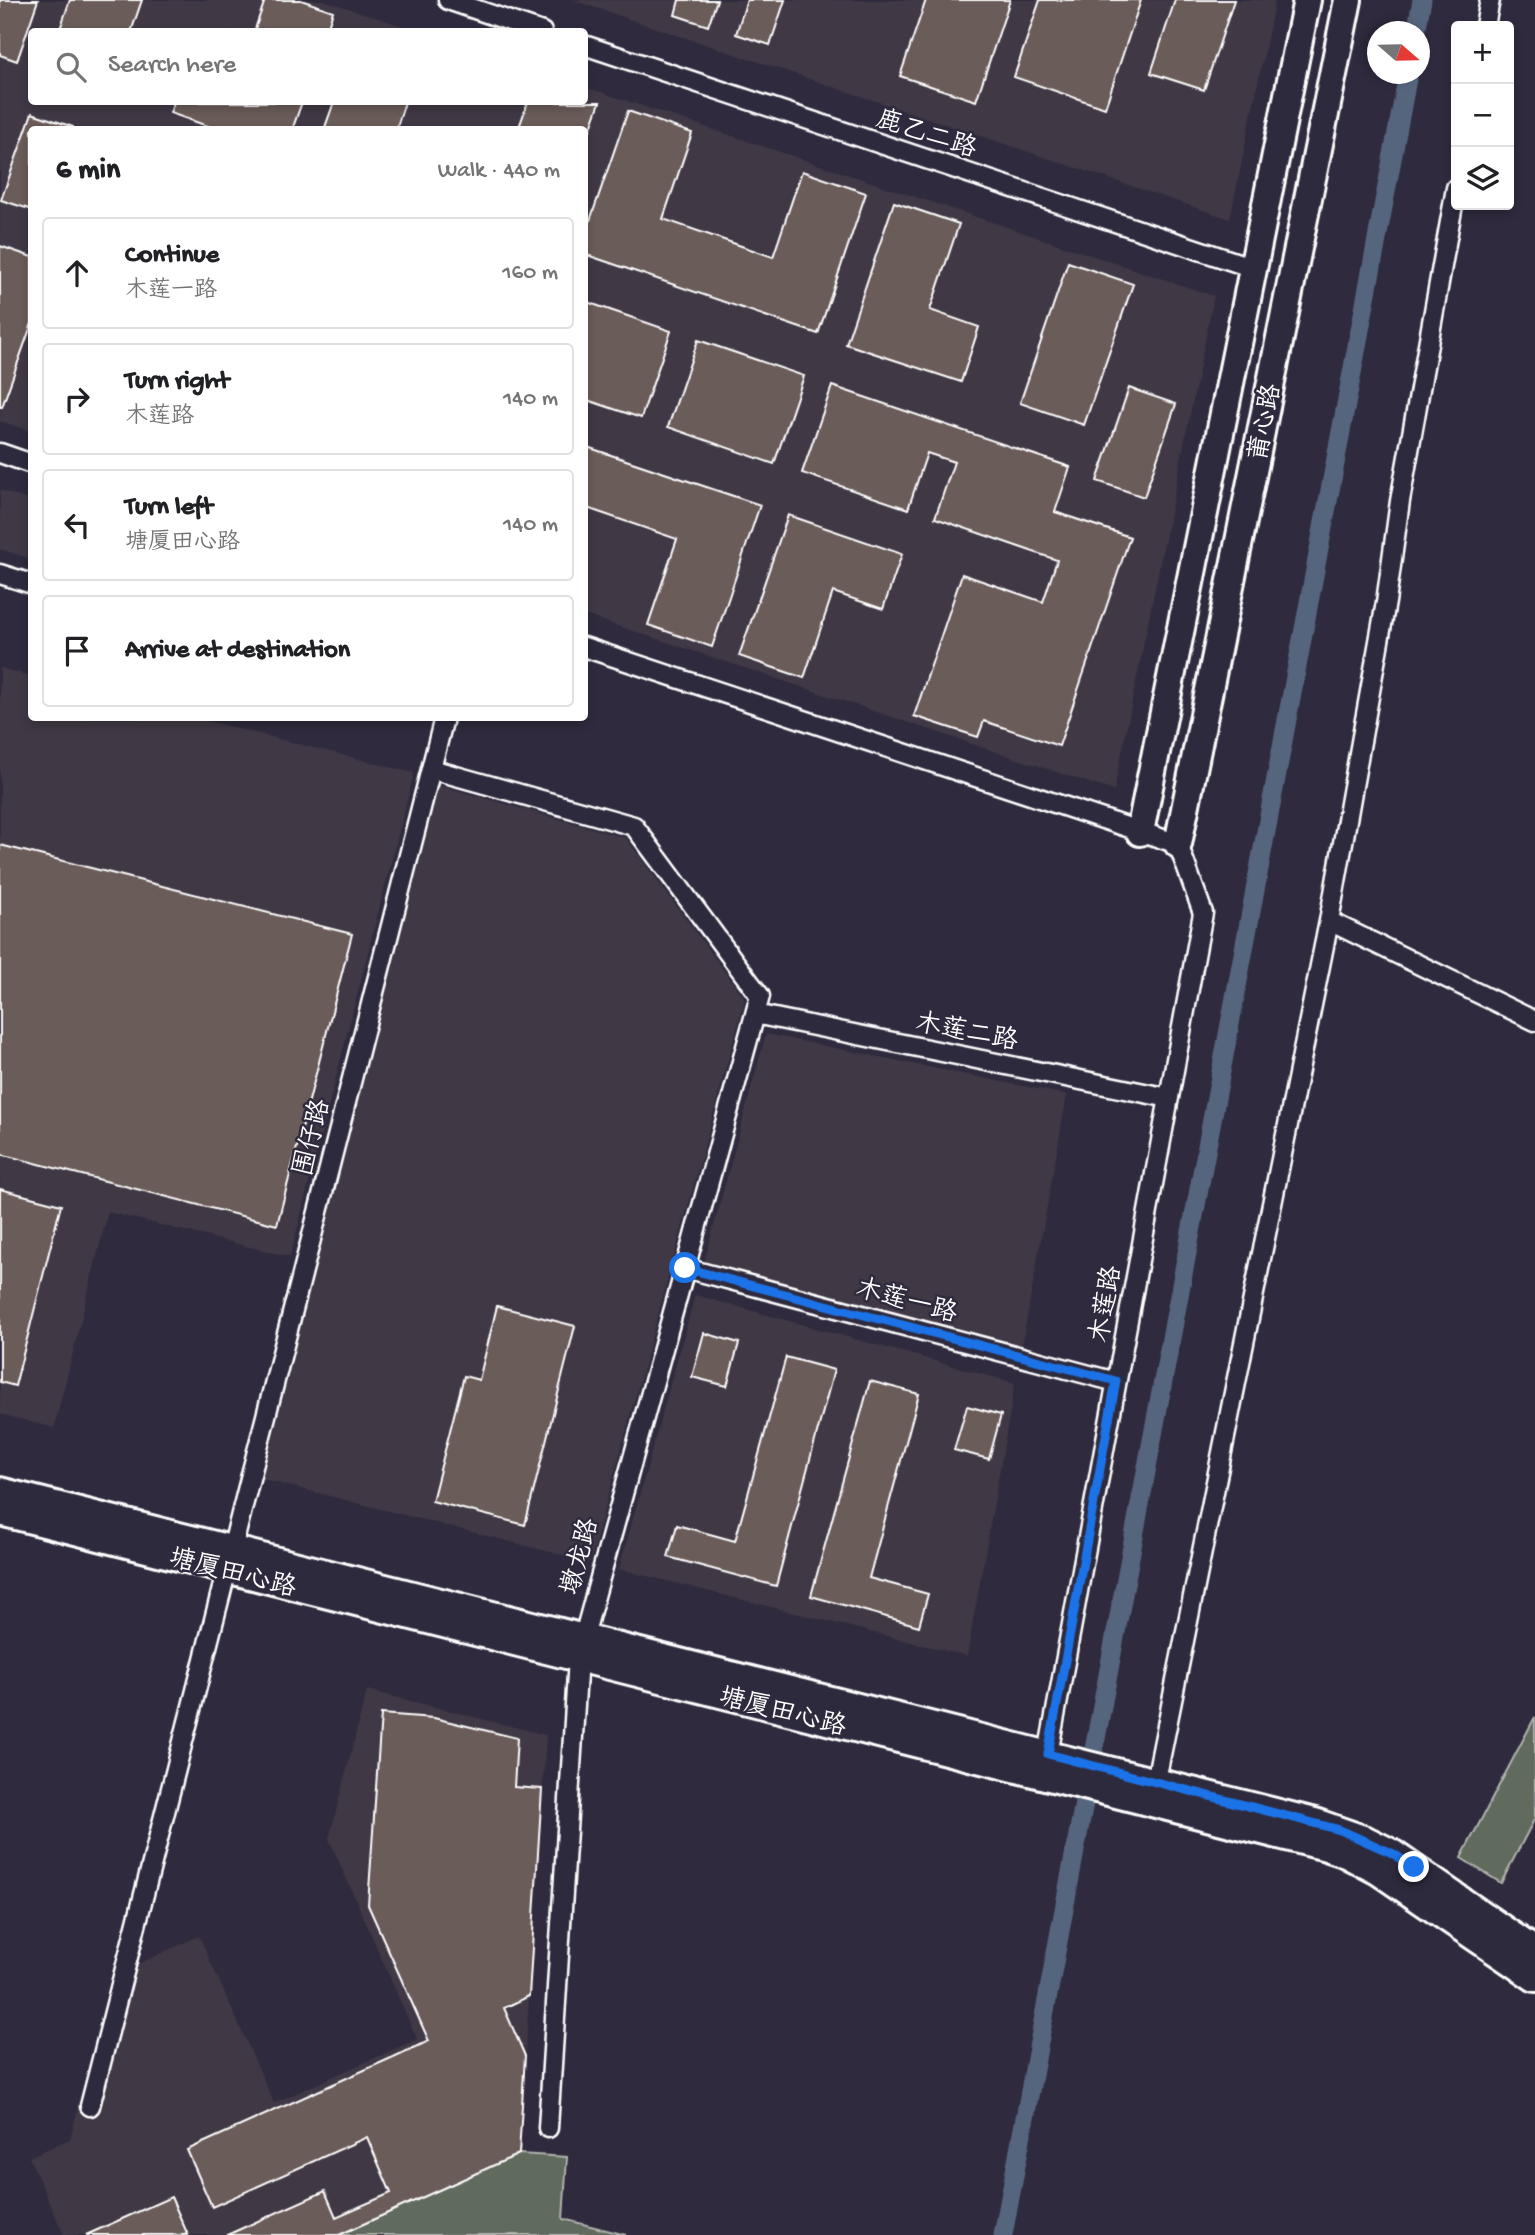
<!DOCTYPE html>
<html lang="en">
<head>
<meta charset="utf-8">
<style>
	:root { --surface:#fff; --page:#f6f6f6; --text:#202124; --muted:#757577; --line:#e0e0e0 }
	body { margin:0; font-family:"Gochi Hand","LXGW WenKai TC",sans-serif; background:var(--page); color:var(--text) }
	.controls { position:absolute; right:21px; top:21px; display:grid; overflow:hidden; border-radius:7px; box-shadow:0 4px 10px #0003 }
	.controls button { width:63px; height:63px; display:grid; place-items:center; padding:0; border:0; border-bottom:2px solid var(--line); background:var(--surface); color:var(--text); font:35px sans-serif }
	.compass { position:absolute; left:1367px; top:21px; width:63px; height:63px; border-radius:50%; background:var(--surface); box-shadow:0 4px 10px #0003; rotate:110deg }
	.stop { position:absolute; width:21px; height:21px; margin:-16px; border:5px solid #1a73e8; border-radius:50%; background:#fff }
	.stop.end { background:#1a73e8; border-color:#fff; box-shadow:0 2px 7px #0008 }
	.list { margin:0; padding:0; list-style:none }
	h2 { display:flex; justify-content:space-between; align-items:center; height:91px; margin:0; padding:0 28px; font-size:30px }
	h2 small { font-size:23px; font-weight:400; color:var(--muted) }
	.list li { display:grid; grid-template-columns:46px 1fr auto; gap:21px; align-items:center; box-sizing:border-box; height:112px; margin:0 14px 14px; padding:0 14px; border:2px solid var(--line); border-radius:7px }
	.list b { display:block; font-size:26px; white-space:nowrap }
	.list p { margin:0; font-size:23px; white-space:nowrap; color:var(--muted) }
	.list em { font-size:23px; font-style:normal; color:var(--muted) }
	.icon { flex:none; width:38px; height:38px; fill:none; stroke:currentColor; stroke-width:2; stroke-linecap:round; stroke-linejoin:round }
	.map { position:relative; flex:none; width:1535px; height:2235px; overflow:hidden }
	.search { position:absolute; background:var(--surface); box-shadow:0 4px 10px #0003; left:28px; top:28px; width:560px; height:77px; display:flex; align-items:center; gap:18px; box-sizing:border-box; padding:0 24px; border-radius:7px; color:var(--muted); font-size:26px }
	.panel { position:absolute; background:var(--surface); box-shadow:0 4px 10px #0003; left:28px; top:126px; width:560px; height:595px; border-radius:7px }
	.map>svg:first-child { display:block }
	.built { fill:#413945 }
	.green { fill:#616a5d; stroke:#b0b4ae; stroke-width:2 }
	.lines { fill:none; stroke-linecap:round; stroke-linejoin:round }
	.canal { stroke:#54657e; stroke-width:19 }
	.building { fill:#6b5b59; stroke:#fff; stroke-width:2 }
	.street-casing { stroke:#fff; stroke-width:23 }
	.secondary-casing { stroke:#fff; stroke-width:32 }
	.street { stroke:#2f2a3d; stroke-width:18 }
	.secondary { stroke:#2f2a3d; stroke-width:26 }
	.route { stroke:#1a73e8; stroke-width:9 }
	.labels { text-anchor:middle; stroke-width:5; stroke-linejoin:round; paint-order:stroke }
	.street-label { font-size:26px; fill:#fff; stroke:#2f2a3d }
</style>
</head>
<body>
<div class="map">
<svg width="1535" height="2235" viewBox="0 0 1535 2235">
	<rect width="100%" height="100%" fill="#2f2a3d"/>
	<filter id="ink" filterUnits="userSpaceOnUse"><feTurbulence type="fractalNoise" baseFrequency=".0143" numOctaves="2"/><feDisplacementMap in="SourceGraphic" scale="14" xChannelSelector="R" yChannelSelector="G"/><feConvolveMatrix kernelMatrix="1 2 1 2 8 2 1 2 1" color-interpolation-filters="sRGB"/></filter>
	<g filter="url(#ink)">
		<path class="built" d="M 0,0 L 323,0 L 418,31 L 32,32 L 32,102 L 584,102 L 585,87 L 1214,296 L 1114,791 L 585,615 L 584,130 L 32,130 L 31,431 L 0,421 Z
			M 572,0 L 1275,0 L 1230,219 Z
			M 0,490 L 31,501 L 31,559 L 0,549 Z
			M 0,668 L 31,676 L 32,718 L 195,718 L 414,773 L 290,1257 L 108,1212 L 54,1428 L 0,1414 Z
			M 438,785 L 626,838 L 745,999 L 590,1562 L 262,1479 Z
			M 766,1034 L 1067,1095 L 1022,1345 L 704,1262 Z
			M 695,1295 L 1015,1383 L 967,1656 L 619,1569 Z
			M 367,1690 L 546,1735 L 519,2154 L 339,2235 L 64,2235 L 29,2157 L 70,2139 L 112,1976 L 199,1936 L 274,2103 L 417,2039 L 329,1839 Z"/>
		<path class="green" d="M 1535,1717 L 1535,1818 L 1501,1883 L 1461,1858 Z
			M 519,2154 L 567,2157 L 563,2219 L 626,2235 L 339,2235 Z"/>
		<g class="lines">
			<path class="canal" d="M 1416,32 L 1422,0
				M 1003,2235 L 1408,74"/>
		</g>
		<path class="building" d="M 0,0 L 38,0 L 17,61 L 0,55 Z
			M 70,0 L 142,0 L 131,32 L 59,32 Z
			M 265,0 L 301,0 L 333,11 L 326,32 L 254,32 Z
			M 679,0 L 717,0 L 708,26 L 675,15 Z
			M 747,0 L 785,0 L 770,45 L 736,34 Z
			M 926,0 L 1010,0 L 976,101 L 900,76 Z
			M 1040,0 L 1141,0 L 1105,108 L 1014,77 Z
			M 1175,0 L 1234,0 L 1204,90 L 1151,73 Z
			M 174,102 L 302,102 L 292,130 L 219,130 L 170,113 Z
			M 334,102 L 405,102 L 396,130 L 324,130 Z
			M 528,102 L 600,102 L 590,130 L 518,130 Z
			M 628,111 L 692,133 L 663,219 L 773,257 L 802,171 L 866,193 L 818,334 L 584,254 L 584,238 Z
			M 32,113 L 73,127 L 73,130 L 32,130 L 32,210 L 1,200 Z
			M 894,202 L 959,224 L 930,310 L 979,327 L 961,382 L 846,344 Z
			M 0,246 L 32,257 L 32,323 L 2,407 L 0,407 Z
			M 1068,262 L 1133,284 L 1084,425 L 1020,403 Z
			M 584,301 L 671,331 L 641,418 L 584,399 Z
			M 698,340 L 804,376 L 774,464 L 668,427 Z
			M 832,386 L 1070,467 L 1055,512 L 1130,537 L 1059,746 L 984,721 L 978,737 L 914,716 L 962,574 L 1043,602 L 1057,560 L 935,518 L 954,462 L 927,453 L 908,509 L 802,473 Z
			M 1129,388 L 1176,404 L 1144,497 L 1097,481 Z
			M 584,446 L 760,505 L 712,647 L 648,625 L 677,539 L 584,507 Z
			M 788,515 L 902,554 L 883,609 L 833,592 L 804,678 L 739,656 Z
			M 0,845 L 352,934 L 277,1225 L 0,1154 Z
			M 0,1189 L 61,1205 L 15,1386 L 0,1382 Z
			M 497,1306 L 575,1326 L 525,1525 L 432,1501 L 464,1376 L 479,1380 Z
			M 704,1333 L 739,1343 L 727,1386 L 692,1377 Z
			M 786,1357 L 834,1370 L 776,1586 L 668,1557 L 677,1525 L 735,1541 Z
			M 870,1381 L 919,1394 L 869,1578 L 928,1594 L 919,1626 L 811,1596 Z
			M 967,1406 L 1001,1415 L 989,1459 L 954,1450 Z
			M 381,1714 L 434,1718 L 517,1738 L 514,1787 L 542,1789 L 529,1996 L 504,2008 L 525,2056 L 519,2154 L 339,2235 L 227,2235 L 325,2191 L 336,2217 L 391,2193 L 367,2137 L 212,2207 L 187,2150 L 429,2041 L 368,1905 Z
			M 171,2197 L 188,2235 L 86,2235 Z"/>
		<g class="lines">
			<defs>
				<path id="street" d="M 448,0 L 542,32
					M 1485,26 L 1490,0
					M 584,45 L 1253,268
					M 0,453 L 32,464
					M 0,574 L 32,584
					M 584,647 L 1178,844 L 1203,913 L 1046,1765
					M 431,769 L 634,826 L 760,996 L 578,1658 L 548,2128
					M 1329,921 L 1535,1021
					M 755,1014 L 1169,1098
					M 685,1268 L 1116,1382
					M 1154,1790 L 1329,921 L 1386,602 L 1400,501 L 1456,188
					M 90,2106 L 444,718"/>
				<path id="secondary" d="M 1140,832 L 1307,0
					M 1178,844 L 1348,0
					M 0,1491 L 1315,1822 L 1366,1840 L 1392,1853 L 1535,1951
					M 0,1512 L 1326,1847 L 1344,1853 L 1378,1871 L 1535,1978"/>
			</defs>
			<use href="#street" class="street-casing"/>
			<use href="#secondary" class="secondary-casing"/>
			<use href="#street" class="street"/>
			<use href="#secondary" class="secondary"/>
		</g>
	</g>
	<g class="lines" filter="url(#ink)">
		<path class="route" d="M 685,1268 L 1116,1381 L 1048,1754 L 1340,1830 L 1392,1853 L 1414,1867"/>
	</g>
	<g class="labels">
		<g class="street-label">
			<text transform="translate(927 132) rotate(18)" y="9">鹿乙二路</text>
			<text transform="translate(1263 422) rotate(-79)" y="9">莆心路</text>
			<text transform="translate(967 1030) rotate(11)" y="9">木莲二路</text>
			<text transform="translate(310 1137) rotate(-76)" y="9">围仔路</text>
			<text transform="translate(907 1299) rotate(15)" y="9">木莲一路</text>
			<text transform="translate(1104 1304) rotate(-80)" y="9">木莲路</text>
			<text transform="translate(578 1556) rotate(-75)" y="9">墩龙路</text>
			<text transform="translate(233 1571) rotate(14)" y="9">塘厦田心路</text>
			<text transform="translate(783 1710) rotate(14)" y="9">塘厦田心路</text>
		</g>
	</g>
</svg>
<div class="controls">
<button>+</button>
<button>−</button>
<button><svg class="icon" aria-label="layers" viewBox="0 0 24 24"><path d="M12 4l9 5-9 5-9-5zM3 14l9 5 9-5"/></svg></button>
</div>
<svg class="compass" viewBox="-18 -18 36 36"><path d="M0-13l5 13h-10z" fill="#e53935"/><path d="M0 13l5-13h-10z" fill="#757577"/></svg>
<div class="stop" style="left:685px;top:1268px"></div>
<div class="stop end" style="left:1414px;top:1867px"></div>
<div class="search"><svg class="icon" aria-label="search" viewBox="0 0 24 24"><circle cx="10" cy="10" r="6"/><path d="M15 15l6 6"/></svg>Search here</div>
<section class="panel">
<h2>6 min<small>Walk · 440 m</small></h2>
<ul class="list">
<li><svg class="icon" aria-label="ahead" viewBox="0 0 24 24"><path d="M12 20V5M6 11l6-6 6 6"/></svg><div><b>Continue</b><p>木莲一路</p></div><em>160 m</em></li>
<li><svg class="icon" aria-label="right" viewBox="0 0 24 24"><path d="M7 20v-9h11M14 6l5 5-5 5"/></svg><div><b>Turn right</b><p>木莲路</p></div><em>140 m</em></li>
<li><svg class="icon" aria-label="left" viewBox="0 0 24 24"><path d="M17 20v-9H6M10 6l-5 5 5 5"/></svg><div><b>Turn left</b><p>塘厦田心路</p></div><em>140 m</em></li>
<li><svg class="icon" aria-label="arrive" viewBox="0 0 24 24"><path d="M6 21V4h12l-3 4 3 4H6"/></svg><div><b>Arrive at destination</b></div></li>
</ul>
</section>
</div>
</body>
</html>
